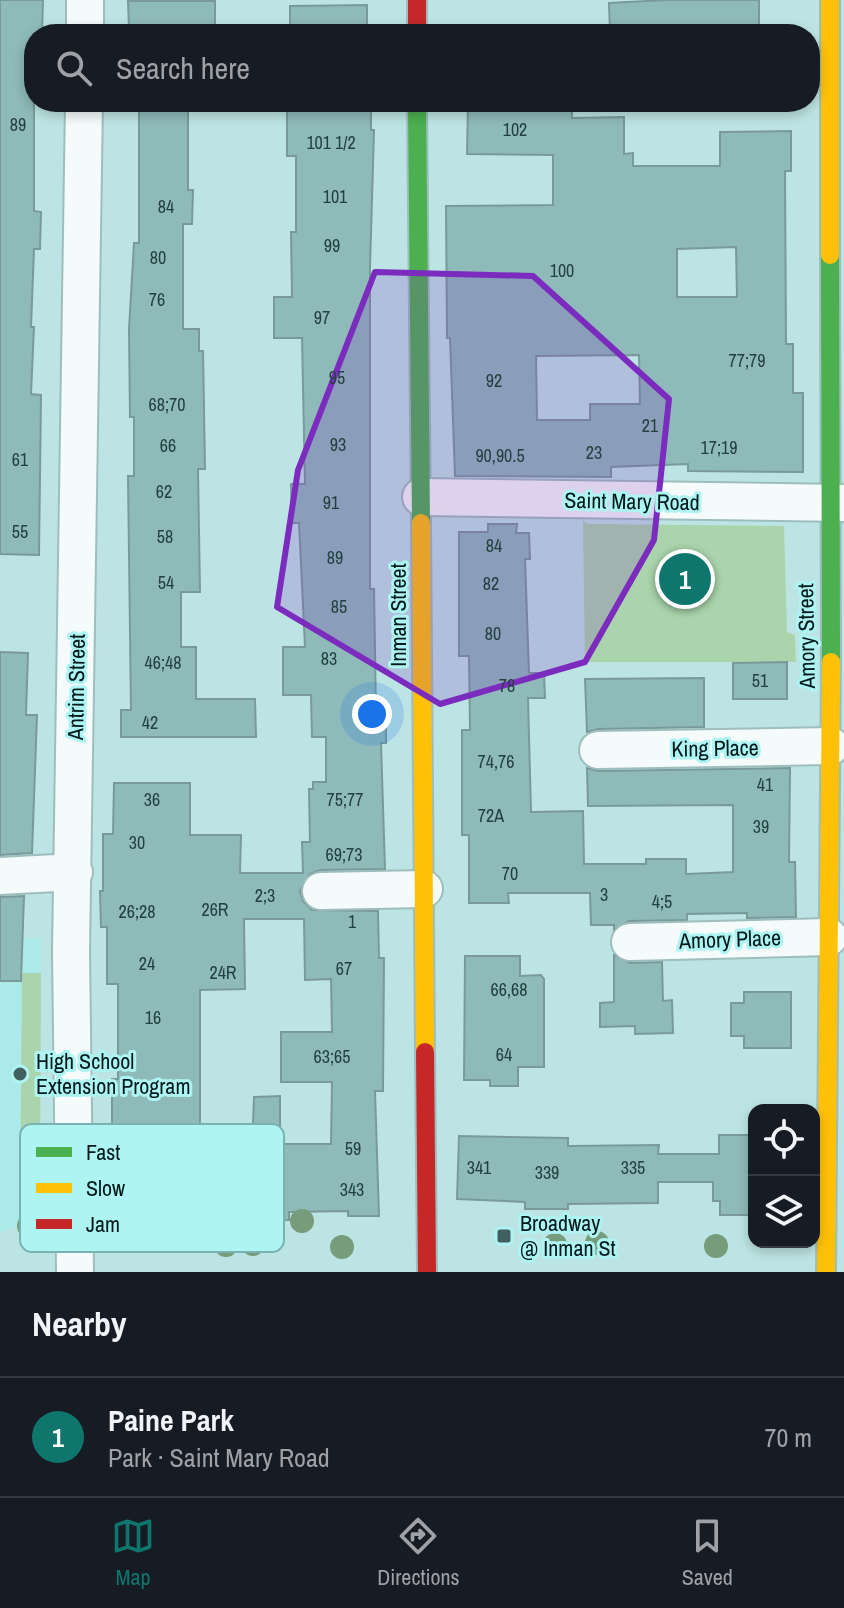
<!DOCTYPE html>
<html lang="en">
<head>
<meta charset="utf-8">
<style>
	:root { --surface:#171b24; --page:#20242c; --text:#f1f3f6; --muted:#9ea1a6; --line:#363941; --accent:#0f766e }
	body { margin:0; font-family:"Archivo Narrow",sans-serif; background:var(--page); color:var(--text) }
	.controls { position:absolute; right:24px; bottom:24px; display:grid; overflow:hidden; border-radius:16px; box-shadow:0 4px 12px #0003 }
	.controls button { width:72px; height:72px; display:grid; place-items:center; padding:0; border:0; border-bottom:2px solid var(--line); background:var(--surface); color:var(--text); font:40px sans-serif }
	.you { position:absolute; left:372px; top:714px; width:28px; height:28px; margin:-20px; border:6px solid #fff; border-radius:50%; background:#1a73e8; box-shadow:0 0 0 12px #1a73e833 }
	.badge { display:grid; place-items:center; width:52px; height:52px; border-radius:50%; background:var(--accent); color:#fff; font-size:26px; font-weight:700 }
	.pin { position:absolute; translate:-50% -50%; border:4px solid #fff; box-shadow:0 2px 8px #0006 }
	.list { margin:0; padding:0; list-style:none }
	h2 { display:flex; justify-content:space-between; align-items:center; height:104px; margin:0; padding:0 32px; font-size:34px }
	h2 small { font-size:26px; font-weight:400; color:var(--muted) }
	.list li { display:grid; grid-template-columns:52px 1fr auto; gap:24px; align-items:center; box-sizing:border-box; height:120px; padding:0 32px; border-top:2px solid var(--line) }
	.list b { display:block; font-size:30px; white-space:nowrap }
	.list p { margin:0; font-size:26px; white-space:nowrap; color:var(--muted) }
	.list em { font-size:26px; font-style:normal; color:var(--muted) }
	.icon { flex:none; width:44px; height:44px; fill:none; stroke:currentColor; stroke-width:2; stroke-linecap:round; stroke-linejoin:round }
	.map { position:relative; flex:none; width:844px; height:1272px; overflow:hidden }
	.search { position:absolute; background:var(--surface); box-shadow:0 4px 12px #0003; left:24px; right:24px; top:24px; height:88px; display:flex; align-items:center; gap:20px; box-sizing:border-box; padding:0 28px; border-radius:32px; color:var(--muted); font-size:30px }
	.sheet { height:224px; background:var(--surface) }
	nav { display:flex; justify-content:space-around; align-items:center; box-sizing:border-box; height:112px; border-top:2px solid var(--line); background:var(--surface); font-size:22px; color:var(--muted) }
	nav a { display:grid; justify-items:center; gap:4px }
	nav .on { color:var(--accent) }
	.map>svg:first-child { display:block }
	.built { fill:#abeae9 }
	.green { fill:#aad5ac }
	.building { fill:#8ebab9; stroke:#7a9a99; stroke-width:2; fill-rule:evenodd }
	.lines { fill:none; stroke-linecap:round; stroke-linejoin:round }
	.street-casing { stroke:#9ebdbd; stroke-width:40 }
	.fast-casing { stroke:#9ebdbd; stroke-width:22 }
	.slow-casing { stroke:#9ebdbd; stroke-width:22 }
	.jam-casing { stroke:#9ebdbd; stroke-width:22 }
	.street { stroke:#f5fbfb; stroke-width:36 }
	.fast { stroke:#4caf50; stroke-width:18 }
	.slow { stroke:#ffc107; stroke-width:18 }
	.jam { stroke:#c62828; stroke-width:18 }
	.tree { fill:#779c79 }
	.marked { fill:#7b2cbf; fill-opacity:0.2; stroke:#7b2cbf; stroke-width:6; stroke-linejoin:round }
	.poi-dot { fill:#426060; stroke:#adf4f3; stroke-width:3 }
	.labels { text-anchor:middle; stroke-width:6; stroke-linejoin:round; paint-order:stroke }
	.number-label { font-size:18px; fill:#244141 }
	.street-label { font-size:22px; fill:#001919; stroke:#adf4f3 }
	.poi-label { font-size:22px; fill:#001919; stroke:#adf4f3; text-anchor:start }
	.key { fill:#adf4f3; stroke:#79b2b2; stroke-width:2 }
	.key-label { font-size:22px; fill:#001919 }
</style>
</head>
<body>
<div class="map">
<svg width="844" height="1272" viewBox="0 0 844 1272">
	<rect width="100%" height="100%" fill="#bde4e4"/>
	<path class="built" d="M 0,938 L 41,938 L 38,1210 L 19,1226 L 0,1232 Z"/>
	<path class="green" d="M 583,520 L 587,524 L 784,526 L 787,632 L 795,635 L 796,662 L 585,662 Z
		M 22,973 L 41,973 L 40,1207 L 20,1206 Z"/>
	<path class="building" d="M 0,0 L 43,0 L 42,34 L 34,34 L 34,211 L 41,212 L 40,249 L 34,249 L 31,327 L 34,327 L 31,394 L 41,395 L 39,555 L 0,554 Z
		M 666,0 L 759,0 L 759,34 L 610,34 L 609,3 Z
		M 128,1 L 215,1 L 215,31 L 129,31 Z
		M 367,5 L 367,34 L 290,34 L 290,6 Z
		M 139,102 L 188,102 L 188,190 L 193,190 L 192,224 L 183,224 L 183,329 L 199,329 L 199,351 L 203,351 L 205,469 L 198,469 L 200,592 L 181,592 L 181,647 L 196,647 L 196,699 L 255,699 L 256,737 L 121,737 L 121,710 L 131,710 L 128,476 L 134,476 L 134,417 L 130,417 L 129,329 L 134,243 L 139,243 Z
		M 287,102 L 371,102 L 371,130 L 374,130 L 370,268 L 370,589 L 374,589 L 376,714 L 386,713 L 386,743 L 381,743 L 385,869 L 320,870 L 310,874 L 300,891 L 303,901 L 312,910 L 378,911 L 379,958 L 384,958 L 383,1091 L 375,1091 L 379,1216 L 348,1216 L 348,1211 L 289,1212 L 289,1220 L 164,1222 L 164,1233 L 112,1233 L 112,1079 L 118,1079 L 118,984 L 107,984 L 107,927 L 101,927 L 100,891 L 103,891 L 103,834 L 113,834 L 114,783 L 190,783 L 190,835 L 241,835 L 240,873 L 303,873 L 302,842 L 310,842 L 309,789 L 313,789 L 313,782 L 326,782 L 326,737 L 312,737 L 311,695 L 283,695 L 283,647 L 305,647 L 299,523 L 292,523 L 291,484 L 305,484 L 302,338 L 274,338 L 274,297 L 292,297 L 291,232 L 296,232 L 296,156 L 287,156 ZM 244,919 L 304,919 L 305,980 L 331,979 L 332,1032 L 281,1032 L 281,1082 L 332,1082 L 331,1144 L 280,1144 L 280,1096 L 254,1097 L 252,1148 L 200,1148 L 200,990 L 245,989 Z
		M 468,102 L 572,102 L 572,118 L 624,117 L 624,154 L 633,153 L 633,166 L 720,166 L 720,132 L 791,131 L 791,171 L 785,171 L 786,344 L 793,344 L 793,393 L 803,393 L 803,472 L 688,471 L 688,464 L 611,467 L 611,477 L 455,476 L 450,338 L 447,338 L 446,206 L 553,205 L 553,155 L 467,154 ZM 736,247 L 737,297 L 677,297 L 677,249 ZM 639,355 L 640,404 L 590,404 L 590,420 L 537,420 L 536,356 Z
		M 488,524 L 517,524 L 516,533 L 529,533 L 530,559 L 525,559 L 529,673 L 544,673 L 545,698 L 528,698 L 531,812 L 583,811 L 584,864 L 646,864 L 646,859 L 686,859 L 686,874 L 733,872 L 733,805 L 588,806 L 587,768 L 598,771 L 790,768 L 789,862 L 795,862 L 796,917 L 747,918 L 747,913 L 687,914 L 687,920 L 629,921 L 614,930 L 614,925 L 591,925 L 590,893 L 508,893 L 509,903 L 469,903 L 469,835 L 462,835 L 462,730 L 470,730 L 469,656 L 459,656 L 459,532 L 488,532 Z
		M 0,652 L 28,653 L 26,715 L 37,715 L 32,853 L 0,855 Z
		M 787,662 L 787,699 L 733,699 L 733,663 Z
		M 704,678 L 704,727 L 598,729 L 587,732 L 585,679 Z
		M 24,896 L 21,981 L 0,981 L 0,897 Z
		M 614,955 L 630,963 L 662,962 L 663,1001 L 672,1000 L 673,1033 L 635,1034 L 635,1026 L 600,1027 L 600,1003 L 614,1002 Z
		M 465,956 L 520,956 L 520,976 L 541,975 L 544,979 L 544,1067 L 518,1067 L 518,1086 L 490,1086 L 490,1080 L 464,1080 Z
		M 744,992 L 791,992 L 791,1048 L 744,1048 L 744,1036 L 731,1036 L 731,1003 L 744,1003 Z
		M 719,1135 L 754,1135 L 754,1215 L 720,1215 L 720,1201 L 713,1201 L 713,1182 L 658,1182 L 658,1203 L 568,1204 L 568,1209 L 525,1209 L 525,1202 L 457,1199 L 459,1136 L 568,1138 L 568,1146 L 659,1145 L 658,1154 L 719,1154 Z"/>
	<g class="lines">
		<defs>
			<path id="street" d="M 85,34 L 85,0
				M 421,497 L 844,503
				M 598,750 L 831,746
				M 0,876 L 74,872
				M 321,891 L 424,889
				M 630,942 L 829,937
				M 75,1272 L 71,951 L 84,102"/>
			<path id="fast" d="M 417,102 L 421,523
				M 830,255 L 831,662"/>
			<path id="slow" d="M 830,0 L 830,255
				M 421,523 L 425,1052
				M 826,1272 L 831,662"/>
			<path id="jam" d="M 417,0 L 417,34
				M 425,1052 L 427,1272"/>
		</defs>
		<use href="#street" class="street-casing"/>
		<use href="#fast" class="fast-casing"/>
		<use href="#slow" class="slow-casing"/>
		<use href="#jam" class="jam-casing"/>
		<use href="#street" class="street"/>
		<use href="#fast" class="fast"/>
		<use href="#slow" class="slow"/>
		<use href="#jam" class="jam"/>
	</g>
	<g class="tree">
		<circle cx="302" cy="1221" r="12"/>
		<circle cx="29" cy="1226" r="12"/>
		<circle cx="597" cy="1243" r="12"/>
		<circle cx="253" cy="1244" r="12"/>
		<circle cx="226" cy="1245" r="12"/>
		<circle cx="555" cy="1245" r="12"/>
		<circle cx="716" cy="1246" r="12"/>
		<circle cx="342" cy="1247" r="12"/>
	</g>
	<path class="marked" d="M 375,272 L 533,276 L 669,399 L 654,540 L 585,662 L 440,704 L 277,607 L 298,470 Z"/>
	<g class="poi-dot">
		<circle cx="20" cy="1074" r="8"/>
		<rect x="496" y="1228" width="16" height="16" rx="4"/>
	</g>
	<g class="labels">
		<g class="number-label">
			<text x="18" y="131">89</text>
			<text x="515" y="136">102</text>
			<text x="331" y="149">101 1/2</text>
			<text x="335" y="203">101</text>
			<text x="166" y="213">84</text>
			<text x="332" y="252">99</text>
			<text x="158" y="264">80</text>
			<text x="562" y="277">100</text>
			<text x="157" y="306">76</text>
			<text x="322" y="324">97</text>
			<text x="747" y="367">77;79</text>
			<text x="337" y="384">95</text>
			<text x="494" y="387">92</text>
			<text x="167" y="411">68;70</text>
			<text x="650" y="432">21</text>
			<text x="338" y="451">93</text>
			<text x="168" y="452">66</text>
			<text x="719" y="454">17;19</text>
			<text x="594" y="459">23</text>
			<text x="500" y="462">90,90.5</text>
			<text x="20" y="466">61</text>
			<text x="164" y="498">62</text>
			<text x="331" y="509">91</text>
			<text x="20" y="538">55</text>
			<text x="165" y="543">58</text>
			<text x="494" y="552">84</text>
			<text x="335" y="564">89</text>
			<text x="166" y="589">54</text>
			<text x="491" y="590">82</text>
			<text x="339" y="613">85</text>
			<text x="493" y="640">80</text>
			<text x="329" y="665">83</text>
			<text x="163" y="669">46;48</text>
			<text x="760" y="687">51</text>
			<text x="507" y="692">78</text>
			<text x="150" y="729">42</text>
			<text x="496" y="768">74,76</text>
			<text x="765" y="791">41</text>
			<text x="152" y="806">36</text>
			<text x="345" y="806">75;77</text>
			<text x="491" y="822">72A</text>
			<text x="761" y="833">39</text>
			<text x="137" y="849">30</text>
			<text x="344" y="861">69;73</text>
			<text x="510" y="880">70</text>
			<text x="604" y="901">3</text>
			<text x="265" y="902">2;3</text>
			<text x="662" y="908">4;5</text>
			<text x="215" y="916">26R</text>
			<text x="137" y="918">26;28</text>
			<text x="352" y="928">1</text>
			<text x="147" y="970">24</text>
			<text x="344" y="975">67</text>
			<text x="223" y="979">24R</text>
			<text x="509" y="996">66,68</text>
			<text x="153" y="1024">16</text>
			<text x="504" y="1061">64</text>
			<text x="332" y="1063">63;65</text>
			<text x="353" y="1155">59</text>
			<text x="479" y="1174">341</text>
			<text x="633" y="1174">335</text>
			<text x="547" y="1179">339</text>
			<text x="352" y="1196">343</text>
		</g>
		<g class="street-label">
			<text transform="translate(632 501) rotate(1)" y="8">Saint Mary Road</text>
			<text transform="translate(398 615) rotate(-90)" y="8">Inman Street</text>
			<text transform="translate(806 636) rotate(-91)" y="8">Amory Street</text>
			<text transform="translate(76 687) rotate(-89)" y="8">Antrim Street</text>
			<text transform="translate(715 748) rotate(-1)" y="8">King Place</text>
			<text transform="translate(730 939) rotate(-2)" y="8">Amory Place</text>
		</g>
		<g class="poi-label">
			<text x="36" y="1069">High School<tspan x="36" dy="25">Extension Program</tspan></text>
			<text x="520" y="1231">Broadway<tspan x="520" dy="25">@ Inman St</tspan></text>
		</g>
	</g>
	<rect x="20" y="1124" width="264" height="128" rx="12" class="key"/>
	<rect x="36" y="1147" width="36" height="10" fill="#4caf50"/>
	<rect x="36" y="1183" width="36" height="10" fill="#ffc107"/>
	<rect x="36" y="1219" width="36" height="10" fill="#c62828"/>
	<g class="key-label">
		<text x="86" y="1160">Fast</text>
		<text x="86" y="1196">Slow</text>
		<text x="86" y="1232">Jam</text>
	</g>
</svg>
<div class="controls">
<button><svg class="icon" aria-label="locate" viewBox="0 0 24 24"><circle cx="12" cy="12" r="6"/><path d="M12 2v4M12 18v4M2 12h4M18 12h4"/></svg></button>
<button><svg class="icon" aria-label="layers" viewBox="0 0 24 24"><path d="M12 4l9 5-9 5-9-5zM3 14l9 5 9-5"/></svg></button>
</div>
<div class="you"></div>
<div class="pin badge" style="left:685px;top:579px">1</div>
<div class="search"><svg class="icon" aria-label="search" viewBox="0 0 24 24"><circle cx="10" cy="10" r="6"/><path d="M15 15l6 6"/></svg>Search here</div>
</div>
<section class="sheet">
<h2>Nearby<small></small></h2>
<ul class="list">
<li><span class="badge">1</span><div><b>Paine Park</b><p>Park · Saint Mary Road</p></div><em>70 m</em></li>
</ul>
</section>
<nav>
<a class="on"><svg class="icon" aria-label="map" viewBox="0 0 24 24"><path d="M3 6l6-2 6 2 6-2v14l-6 2-6-2-6 2zM9 4v14M15 6v14"/></svg>Map</a>
<a><svg class="icon" aria-label="directions" viewBox="0 0 24 24"><path d="M12 3l9 9-9 9-9-9zM9 14v-3h6M13 9l2 2-2 2"/></svg>Directions</a>
<a><svg class="icon" aria-label="saved" viewBox="0 0 24 24"><path d="M7 4h10v16l-5-4-5 4z"/></svg>Saved</a>
</nav>
</body>
</html>
